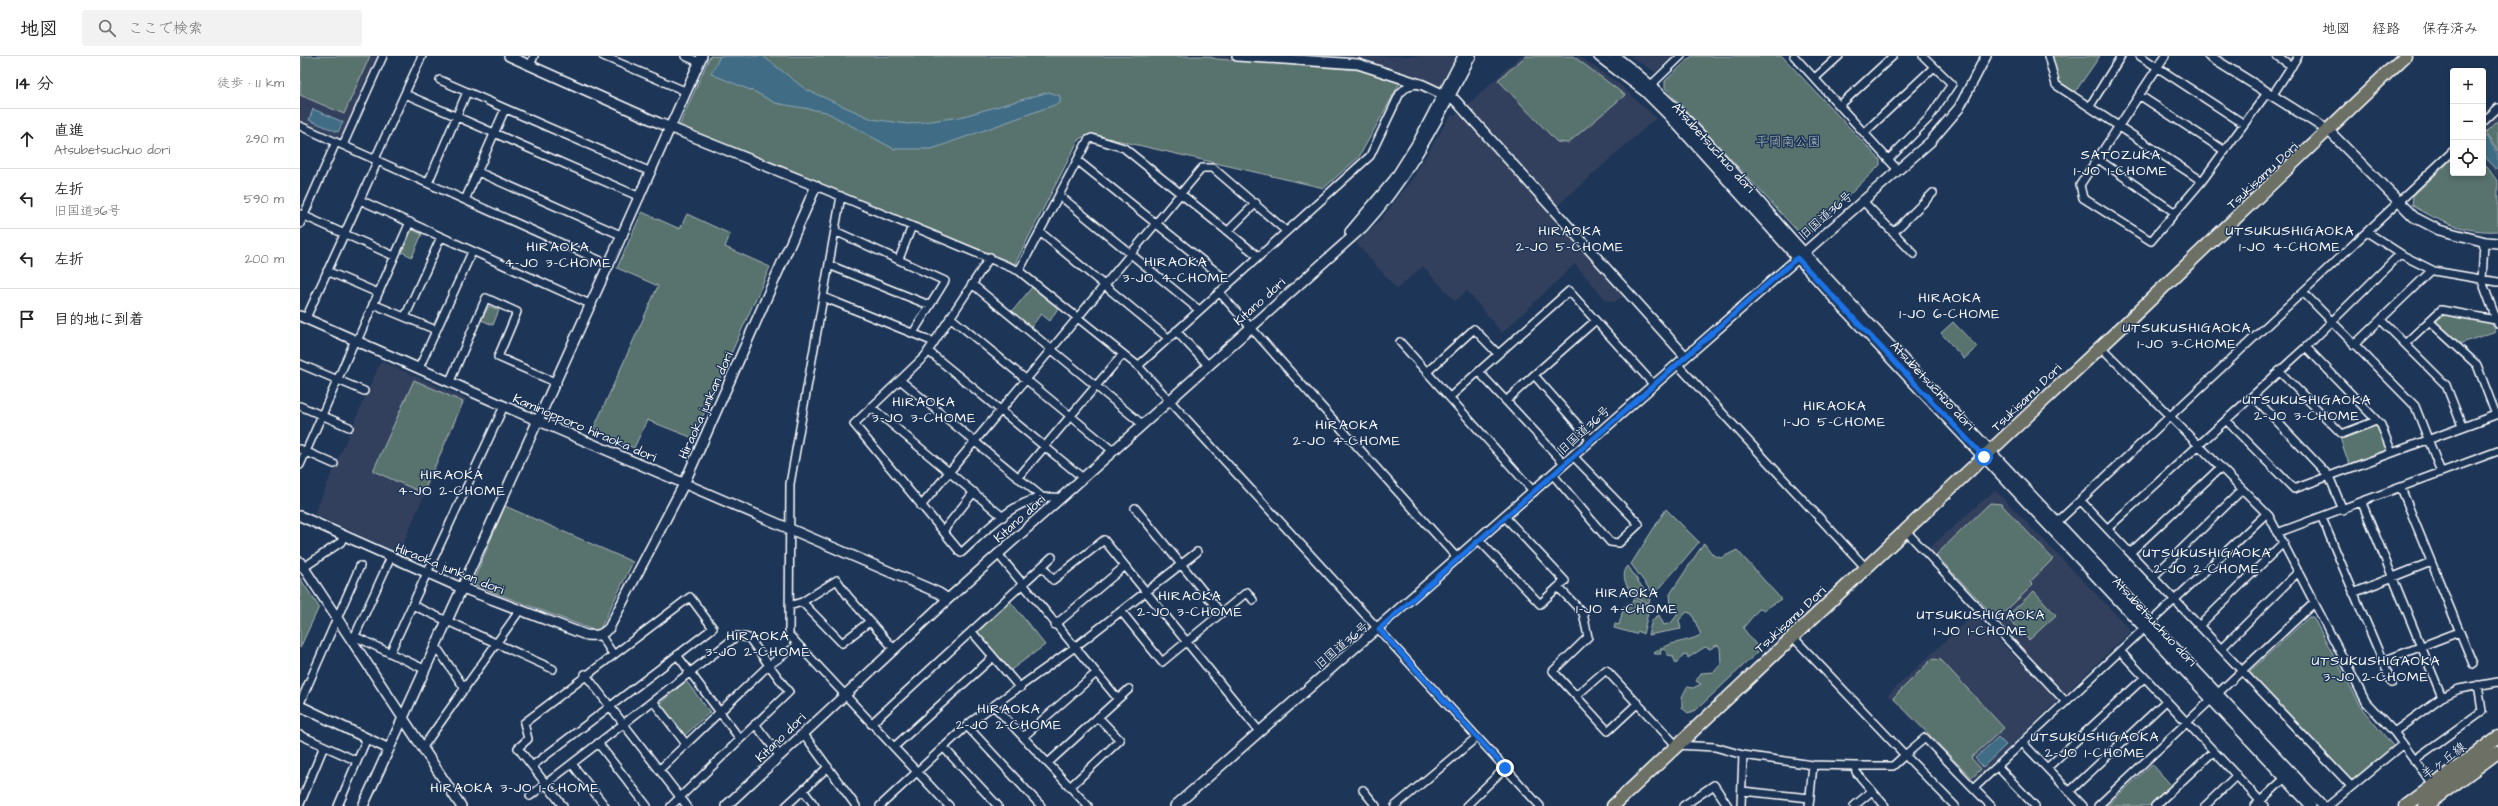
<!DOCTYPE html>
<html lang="ja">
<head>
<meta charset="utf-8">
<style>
	:root { --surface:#fff; --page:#f2f2f2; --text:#222; --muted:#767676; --line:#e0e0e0 }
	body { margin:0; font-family:"Architects Daughter","Klee One",sans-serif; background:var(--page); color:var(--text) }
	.controls { position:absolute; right:12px; top:12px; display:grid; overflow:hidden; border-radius:4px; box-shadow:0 2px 6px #0003 }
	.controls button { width:36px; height:36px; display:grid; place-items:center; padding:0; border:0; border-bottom:1px solid var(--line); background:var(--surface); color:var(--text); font:20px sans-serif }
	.stop { position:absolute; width:12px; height:12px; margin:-9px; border:3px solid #1a73e8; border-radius:50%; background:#fff }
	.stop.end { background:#1a73e8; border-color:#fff; box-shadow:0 1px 4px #0008 }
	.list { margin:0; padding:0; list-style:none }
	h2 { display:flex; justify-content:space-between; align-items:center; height:52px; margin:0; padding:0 16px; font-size:17px }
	h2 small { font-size:13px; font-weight:400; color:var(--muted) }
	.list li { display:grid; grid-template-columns:26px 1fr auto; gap:12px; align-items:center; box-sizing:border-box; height:60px; padding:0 16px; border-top:1px solid var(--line) }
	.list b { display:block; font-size:15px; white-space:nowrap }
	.list p { margin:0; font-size:13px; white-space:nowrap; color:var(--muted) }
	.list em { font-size:13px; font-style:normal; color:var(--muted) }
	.icon { flex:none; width:22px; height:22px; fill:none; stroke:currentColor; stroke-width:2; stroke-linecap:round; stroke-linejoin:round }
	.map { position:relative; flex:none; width:2198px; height:750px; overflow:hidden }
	header { display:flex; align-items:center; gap:24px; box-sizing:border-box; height:56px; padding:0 20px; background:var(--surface); border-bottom:1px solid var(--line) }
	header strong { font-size:19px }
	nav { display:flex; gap:22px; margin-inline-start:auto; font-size:14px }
	.search { width:280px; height:36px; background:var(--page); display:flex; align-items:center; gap:10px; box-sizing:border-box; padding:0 14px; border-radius:4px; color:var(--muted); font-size:15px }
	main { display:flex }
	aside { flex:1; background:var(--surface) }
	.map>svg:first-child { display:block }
	.built { fill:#31415d }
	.green { fill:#58726e; stroke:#acb8b6 }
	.water { fill:#416d85; stroke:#8da7b6 }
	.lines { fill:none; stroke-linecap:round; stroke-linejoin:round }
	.minor-casing { stroke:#fff; stroke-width:10 }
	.tertiary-casing { stroke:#fff; stroke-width:12 }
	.secondary-casing { stroke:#fff; stroke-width:13 }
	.primary-casing { stroke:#fff; stroke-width:15 }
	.trunk-casing { stroke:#fff; stroke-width:15 }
	.minor { stroke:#1d3557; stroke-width:7 }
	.tertiary { stroke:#1d3557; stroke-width:9 }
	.secondary { stroke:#1d3557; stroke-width:10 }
	.primary { stroke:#6c7065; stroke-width:12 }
	.trunk { stroke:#6c7065; stroke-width:12 }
	.route { stroke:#1a73e8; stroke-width:5 }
	.labels { text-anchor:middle; stroke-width:3; stroke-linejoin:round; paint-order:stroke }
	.park-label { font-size:13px; fill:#b4c0be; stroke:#1d3557 }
	.street-label { font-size:13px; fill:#fff; stroke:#1d3557 }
	.neighbourhood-label { font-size:14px; letter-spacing:1px; fill:#fff; stroke:#1d3557 }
</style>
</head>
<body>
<header>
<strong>地図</strong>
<div class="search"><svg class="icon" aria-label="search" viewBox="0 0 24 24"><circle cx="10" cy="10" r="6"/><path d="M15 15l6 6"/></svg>ここで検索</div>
<nav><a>地図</a><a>経路</a><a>保存済み</a></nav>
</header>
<main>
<aside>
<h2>14 分<small>徒歩 · 1.1 km</small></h2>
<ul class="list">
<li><svg class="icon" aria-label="ahead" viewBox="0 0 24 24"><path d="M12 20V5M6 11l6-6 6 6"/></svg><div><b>直進</b><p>Atsubetsuchuo dori</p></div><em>290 m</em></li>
<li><svg class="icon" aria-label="left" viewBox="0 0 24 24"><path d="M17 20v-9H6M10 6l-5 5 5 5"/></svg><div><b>左折</b><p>旧国道36号</p></div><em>590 m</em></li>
<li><svg class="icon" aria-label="left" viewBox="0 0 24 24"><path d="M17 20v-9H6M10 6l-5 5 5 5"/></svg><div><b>左折</b></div><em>200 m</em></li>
<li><svg class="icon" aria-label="arrive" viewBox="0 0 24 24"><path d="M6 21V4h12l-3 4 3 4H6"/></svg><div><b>目的地に到着</b></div></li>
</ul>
</aside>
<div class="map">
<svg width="2198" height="750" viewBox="0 0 2198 750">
	<rect width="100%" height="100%" fill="#1d3557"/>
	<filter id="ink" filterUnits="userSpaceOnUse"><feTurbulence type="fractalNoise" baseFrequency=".025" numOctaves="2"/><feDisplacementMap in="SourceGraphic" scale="8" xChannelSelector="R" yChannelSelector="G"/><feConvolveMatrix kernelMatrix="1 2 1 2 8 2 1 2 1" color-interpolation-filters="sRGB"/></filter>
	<g filter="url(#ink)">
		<path class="built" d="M 0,0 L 77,0 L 41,82 L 0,66 Z
			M 908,0 L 1155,0 L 1135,41 L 1059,14 L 917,3 Z
			M 1220,0 L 1279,0 L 1320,29 L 1356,62 L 1256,151 L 1166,51 Z
			M 1329,0 L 1374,0 L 1355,16 Z
			M 1158,58 L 1164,61 L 1324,240 L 1314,246 L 1306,244 L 1275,208 L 1202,277 L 1167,235 L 1155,245 L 1123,210 L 1097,233 L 1056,187 L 1078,167 L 1111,125 L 1147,65 L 1151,60 Z
			M 2198,58 L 2198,123 L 2183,101 L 2183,74 Z
			M 81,305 L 166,343 L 99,497 L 14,458 Z
			M 1695,434 L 1829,572 L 1830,576 L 1767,636 L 1764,636 L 1628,493 Z
			M 1673,559 L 1757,643 L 1757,645 L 1673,726 L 1588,639 Z"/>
		<path class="green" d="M 1,0 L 70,0 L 44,58 L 0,39 Z
			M 410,0 L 907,0 L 916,3 L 1059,14 L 1100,27 L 1059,101 L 1024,132 L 790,78 L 779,83 L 715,208 L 379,70 Z
			M 1226,0 L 1273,0 L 1325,39 L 1268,87 L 1257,86 L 1198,24 Z
			M 1392,0 L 1482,0 L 1580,104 L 1580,109 L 1507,180 L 1501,179 L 1365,32 L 1365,25 Z
			M 1751,0 L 1800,0 L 1775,36 L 1757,24 Z
			M 2198,64 L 2198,95 L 2185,77 Z
			M 2153,102 L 2153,117 L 2183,117 L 2183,105 L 2198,126 L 2198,175 C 2166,177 2139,166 2112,149 L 2113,140 Z
			M 342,156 L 380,173 L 387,158 L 430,178 L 425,191 L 470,211 L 393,382 L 347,364 L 334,392 L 293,374 L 358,230 L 317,212 Z
			M 113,174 L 122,178 L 112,201 L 102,196 L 111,175 Z
			M 732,231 L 758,252 L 750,265 L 741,258 L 731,271 L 711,257 Z
			M 189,250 L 199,254 L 193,269 L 181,264 Z
			M 2146,259 L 2191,267 L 2196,275 L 2159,288 L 2136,266 L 2137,263 Z
			M 1653,266 L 1677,291 L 1664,303 L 1641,277 Z
			M 114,324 L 163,346 L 123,437 L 73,415 Z
			M 2074,370 L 2078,371 L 2087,391 L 2086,394 L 2049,408 L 2040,382 Z
			M 1690,447 L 1701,448 L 1753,503 L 1730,526 L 1733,529 L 1697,563 L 1636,499 Z
			M 205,450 L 333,506 L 300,573 L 293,574 L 172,528 Z
			M 1366,453 L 1399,486 L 1354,539 L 1331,508 Z
			M 1404,487 L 1413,499 L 1421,502 L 1437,494 L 1481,543 L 1464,554 L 1459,553 L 1443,572 L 1460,594 L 1396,654 L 1388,657 L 1382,652 L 1382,641 L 1387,631 L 1393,632 L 1401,628 L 1396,625 L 1401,617 L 1414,616 L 1421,608 L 1420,591 L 1417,589 L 1410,593 L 1405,591 L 1388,602 L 1387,598 L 1383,599 L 1376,608 L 1373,600 L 1368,599 L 1364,593 L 1360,595 L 1361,598 L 1355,598 L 1354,597 C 1371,584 1383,588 1401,579 L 1392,558 L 1387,556 L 1379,564 L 1381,573 L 1348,579 L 1352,564 L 1359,559 L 1364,569 L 1371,567 L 1378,558 L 1371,552 L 1370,538 Z
			M 1328,510 L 1350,543 L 1349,547 L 1334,542 L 1335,538 C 1326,534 1320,518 1328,510 Z
			M 0,522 L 19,551 L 0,592 Z
			M 1734,535 L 1756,559 L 1729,584 L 1706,561 Z
			M 1333,544 L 1350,549 L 1343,578 L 1338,575 L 1336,578 L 1314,572 L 1315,568 L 1319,569 L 1324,550 L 1327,551 L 1328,547 L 1332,548 Z
			M 710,545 L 745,589 L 708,616 L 678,580 L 678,575 Z
			M 2009,561 L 2013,561 L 2063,654 L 2094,691 L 2054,723 L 2049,724 L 1949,616 Z
			M 1632,603 L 1641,604 L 1704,672 L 1671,702 L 1681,713 L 1672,722 L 1593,642 Z
			M 386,625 L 410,656 L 383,681 L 358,649 Z
			M 1852,708 L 1871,729 L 1849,750 L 1807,750 Z"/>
		<path class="water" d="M 420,0 L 463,0 L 505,33 L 572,63 L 608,68 L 660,61 L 749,36 L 760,40 L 760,47 L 632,93 L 594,93 L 526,56 L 475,47 L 455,36 L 411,18 Z
			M 13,53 L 43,66 L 38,76 L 9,64 Z
			M 2186,80 L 2198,98 L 2198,111 L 2195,113 L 2183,97 L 2183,82 Z
			M 1698,681 L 1706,689 L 1683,711 L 1675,702 Z"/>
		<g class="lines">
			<defs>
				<path id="minor" d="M 303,0 L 385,35
					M 385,0 L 399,6
					M 1494,0 L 1597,113
					M 1748,0 L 1756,29 L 1902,125
					M 1840,0 L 1944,68
					M 1865,0 L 1780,129 L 1783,142 L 1851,185 L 1902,125 L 1967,37
					M 1977,0 L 1992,10
					M 230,10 L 234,0
					M 1515,22 L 1539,0
					M 140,24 L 351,116
					M 1348,32 L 1381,0
					M 105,38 L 340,141
					M 1839,39 L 1925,95
					M 1972,40 L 1998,0
					M 1540,49 L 1593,0
					M 1790,50 L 1821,0
					M 2183,66 L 2198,52
					M 0,70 L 310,209
					M 1565,76 L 1634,11
					M 43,89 L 83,0
					M 75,103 L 122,0
					M 1589,103 L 1629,62 L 1652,28 L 1623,0
					M 1798,103 L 1874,156
					M 778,105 L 929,226
					M 178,116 L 323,180
					M 128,127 L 167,36
					M 516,130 L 719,215 L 838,310 L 1240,750
					M 759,139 L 899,254
					M 541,140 L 490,428 L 489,579 L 649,750
					M 60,144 L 292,249
					M 165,144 L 205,53
					M 1562,144 L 1614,198
					M 0,158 L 94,200
					M 0,168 L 36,86
					M 535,175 L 645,225 L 613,277
					M 928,175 L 956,147
					M 740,176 L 868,282
					M 2067,176 L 2104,200 L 2134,215 L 2198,226
					M 1593,177 L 1633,137
					M 2184,186 L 2182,225 L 2198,268
					M 690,201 L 625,300 L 554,368 L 661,497 C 688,473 721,434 761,442
					M 599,203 L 612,170
					M 529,209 L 629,249
					M 27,215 L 78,237
					M 719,215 L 788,84 L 792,82 L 824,92 L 958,200
					M 672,228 L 842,368
					M 919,236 L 1158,503
					M 2003,236 L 2115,350 L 2141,416
					M 523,241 L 634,286
					M 73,248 L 136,274
					M 105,261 L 141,181
					M 650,261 L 813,395
					M 6,262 L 78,104
					M 2081,264 L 2146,329 L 2162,370
					M 2129,265 L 2177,309 L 2196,359
					M 876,275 L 908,309
					M 57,285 L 110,166
					M 1100,286 L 1234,436
					M 2106,287 L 2141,254 L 2196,264
					M 2054,289 L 2132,214
					M 1800,290 L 1969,460 L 2066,646 L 2094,676 L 2133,729
					M 2006,291 L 2081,369 L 2092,397
					M 628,295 L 783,422
					M 0,308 L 64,335
					M 1377,308 L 1565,511
					M 838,310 L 1070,100 L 1100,37 L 1108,30 L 1117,28
					M 119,312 L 172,196
					M 1979,315 L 2042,378 L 2076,365
					M 1127,316 L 1174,273 L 1198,298
					M 1179,316 L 1265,408
					M 600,324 L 742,441
					M 150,325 L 186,242 L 217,256 L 198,301 L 257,327
					M 1953,340 L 2029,420 L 2043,454
					M 1150,341 L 1269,235 L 1353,328
					M 1206,345 L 1234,319
					M 0,350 L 49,371
					M 571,351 L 703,461
					M 1926,364 L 1994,433 L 2198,358
					M 1291,384 L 1234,319 L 1295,265
					M 0,393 L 34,408
					M 0,409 L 55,284
					M 1253,419 L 1310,486 L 1319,487 L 1339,468 L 1273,400
					M 718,422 L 823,298
					M 2101,432 L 2173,608
					M 1781,445 L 2051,730
					M 2062,447 L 2142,641 L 2159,633 L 2198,626
					M 621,450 L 902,112 L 913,112 L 986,175
					M 835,452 L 921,557
					M 1205,461 L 1265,525 L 1258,531 L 1283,557 L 1288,581 L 1253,615 L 1276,640 L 1306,614 L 1376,689 L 1415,691 L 1443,699 L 1513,709 L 1555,710
					M 2022,462 L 2092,627
					M 1753,470 L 2153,95
					M 1808,472 L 2006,291 L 2100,198
					M 1605,474 L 1766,646
					M 643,475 L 674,436
					M 1977,477 L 2198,395
					M 1179,484 L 1240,548 L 1258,531
					M 1831,496 L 1921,411
					M 698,498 L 818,643
					M 742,510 L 753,524 L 804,484 L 959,675
					M 3,512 L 41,486 L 43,481
					M 1854,520 L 1942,434
					M 2053,537 L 2131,506
					M 502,546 L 542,587 L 569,566
					M 112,549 L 253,613
					M 489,550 L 502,546 L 537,524 L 547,539 L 594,593
					M 821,555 L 862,606 L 947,536 L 953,544
					M 755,569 L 825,510
					M 1900,569 L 1982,488
					M 672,576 L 720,632
					M 54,580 L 124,613
					M 301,580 L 313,598
					M 1492,580 L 1605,699 L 1625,682 L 1691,750
					M 52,586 L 91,501
					M 135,589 L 165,633
					M 1922,592 L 1997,517
					M 1820,595 L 1965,750
					M 90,597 L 204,350
					M 377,599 L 440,683
					M 2083,605 L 2159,576
					M 285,618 L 387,750
					M 1276,640 L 1308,675 L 1338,647
					M 353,645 L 386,688
					M 0,647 L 60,510
					M 694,650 L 788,750
					M 455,668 L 479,699
					M 571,668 L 752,501
					M 667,670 L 741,750
					M 2094,676 L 2142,641
					M 503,677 L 556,750
					M 0,679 L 57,705
					M 723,681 L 795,618
					M 298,687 L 347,750
					M 1723,687 L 1783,750
					M 123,691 L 220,554
					M 594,691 L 693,601
					M 644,692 L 698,750
					M 2114,704 L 2182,655 L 2178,629
					M 748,707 L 829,633
					M 272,708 L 305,750
					M 232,710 L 413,572 L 390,541 L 224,667 L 228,683 L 218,692 L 263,750
					M 1698,711 L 1735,750
					M 1747,712 L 1844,622
					M 359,714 L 469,609 L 498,589
					M 771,730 L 820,684 L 798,661
					M 1674,732 L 1966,458
					M 503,734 L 515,750
					M 1063,734 L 1076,750
					M 1442,735 L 1510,742
					M 1769,736 L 1866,645
					M 230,740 L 437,580 L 449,582 L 489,636 L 371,750
					M 0,748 L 24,690
					M 38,750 L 67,682
					M 486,750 L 528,711
					M 580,750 L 672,665 L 775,591 L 897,496
					M 1095,750 L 1177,681
					M 1166,750 L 1205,712
					M 1383,750 L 1414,729 L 1428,750
					M 1441,750 L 1443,699
					M 1509,750 L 1513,709
					M 1554,750 L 1572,735
					M 1585,750 L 1556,716 L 1555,710 L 1593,710 L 1605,699 L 1655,750
					M 1798,750 L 2014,547
					M 1855,750 L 1914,695
					M 1905,750 L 1937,719
					M 1955,750 L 1985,722
					M 2028,750 L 2103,688"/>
				<path id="tertiary" d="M 937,0 L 1058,8 L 1123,29 L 1155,44 L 1385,300
					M 1909,0 L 2029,75 L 2114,161 L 2139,174 L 2186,186 L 2198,187
					M 1050,176 L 1094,124 L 1118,86 L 1163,0
					M 0,260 L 204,350 L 639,537 L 648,543
					M 1690,395 L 2023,750
					M 1684,401 L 2011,750
					M 0,460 L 157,530 L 286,579 C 297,580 301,580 309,572 L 384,428 L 516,130 L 359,67 L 209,0
					M 0,506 L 161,750
					M 0,650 L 89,693
					M 63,750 C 175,500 291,251 402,0
					M 426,750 L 648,543 L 1063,171 C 1110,120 1139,60 1171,0
					M 875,750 L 1630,86 L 1659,52 L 1686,0"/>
				<path id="secondary" d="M 1299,0 L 1345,35 L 1368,58 L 1538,246 L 1684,401
					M 1314,0 C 1383,51 1435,120 1492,184 C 1556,256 1624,325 1690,395"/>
				<path id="primary" d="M 2106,750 L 2198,681
					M 2125,750 L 2198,696"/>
				<path id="trunk" d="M 1313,750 L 1825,268 L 2105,0"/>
			</defs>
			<use href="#minor" class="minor-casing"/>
			<use href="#tertiary" class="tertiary-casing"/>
			<use href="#secondary" class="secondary-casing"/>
			<use href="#primary" class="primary-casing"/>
			<use href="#trunk" class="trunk-casing"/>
			<use href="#minor" class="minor"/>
			<use href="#tertiary" class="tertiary"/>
			<use href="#secondary" class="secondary"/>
			<use href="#primary" class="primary"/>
			<use href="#trunk" class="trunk"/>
		</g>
	</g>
	<g class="lines" filter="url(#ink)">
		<path class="route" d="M 1205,712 L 1079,573 L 1497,202 L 1684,401"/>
	</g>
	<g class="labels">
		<g class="park-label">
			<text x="1488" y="90">平岡南公園</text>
		</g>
		<g class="street-label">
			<text transform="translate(1414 91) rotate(48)" y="5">Atsubetsuchuo dori</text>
			<text transform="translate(1962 119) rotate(-43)" y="5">Tsukisamu Dori</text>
			<text transform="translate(1525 159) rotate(-41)" y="5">旧国道36号</text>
			<text transform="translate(959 245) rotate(-42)" y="5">Kitano dori</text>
			<text transform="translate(1633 329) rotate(47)" y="5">Atsubetsuchuo dori</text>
			<text transform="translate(1726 341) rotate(-44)" y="5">Tsukisamu Dori</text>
			<text transform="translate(405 349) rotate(-66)" y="5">Hiraoka junkan dori</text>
			<text transform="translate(285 371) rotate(23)" y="5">Kaminopporo hiraoka dori</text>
			<text transform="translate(1283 374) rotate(-42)" y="5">旧国道36号</text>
			<text transform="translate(719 462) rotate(-42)" y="5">Kitano dori</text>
			<text transform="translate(150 512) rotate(22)" y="5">Hiraoka junkan dori</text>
			<text transform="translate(1490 563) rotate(-43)" y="5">Tsukisamu Dori</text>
			<text transform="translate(1855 565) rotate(47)" y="5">Atsubetsuchuo dori</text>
			<text transform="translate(1041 589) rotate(-40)" y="5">旧国道36号</text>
			<text transform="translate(480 681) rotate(-44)" y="5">Kitano dori</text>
			<text transform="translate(2143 704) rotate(-37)" y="5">羊ヶ丘線</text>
		</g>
		<g class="neighbourhood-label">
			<text x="1821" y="103">SATOZUKA<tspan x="1821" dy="16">1-JO 1-CHOME</tspan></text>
			<text x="1270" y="179">HIRAOKA<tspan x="1270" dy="16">2-JO 5-CHOME</tspan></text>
			<text x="1990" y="179">UTSUKUSHIGAOKA<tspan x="1990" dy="16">1-JO 4-CHOME</tspan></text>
			<text x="258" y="195">HIRAOKA<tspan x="258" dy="16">4-JO 3-CHOME</tspan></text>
			<text x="876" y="210">HIRAOKA<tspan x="876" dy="16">3-JO 4-CHOME</tspan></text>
			<text x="1650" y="246">HIRAOKA<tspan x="1650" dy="16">1-JO 6-CHOME</tspan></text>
			<text x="1887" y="276">UTSUKUSHIGAOKA<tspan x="1887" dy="16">1-JO 3-CHOME</tspan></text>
			<text x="2007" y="348">UTSUKUSHIGAOKA<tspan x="2007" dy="16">2-JO 3-CHOME</tspan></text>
			<text x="624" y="350">HIRAOKA<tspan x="624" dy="16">3-JO 3-CHOME</tspan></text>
			<text x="1535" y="354">HIRAOKA<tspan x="1535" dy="16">1-JO 5-CHOME</tspan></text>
			<text x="1047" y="373">HIRAOKA<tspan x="1047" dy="16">2-JO 4-CHOME</tspan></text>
			<text x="152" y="423">HIRAOKA<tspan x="152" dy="16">4-JO 2-CHOME</tspan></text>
			<text x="1907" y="501">UTSUKUSHIGAOKA<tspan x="1907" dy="16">2-JO 2-CHOME</tspan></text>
			<text x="1327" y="541">HIRAOKA<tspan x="1327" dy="16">1-JO 4-CHOME</tspan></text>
			<text x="890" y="544">HIRAOKA<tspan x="890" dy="16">2-JO 3-CHOME</tspan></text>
			<text x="1681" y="563">UTSUKUSHIGAOKA<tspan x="1681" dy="16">1-JO 1-CHOME</tspan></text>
			<text x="458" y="584">HIRAOKA<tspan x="458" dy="16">3-JO 2-CHOME</tspan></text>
			<text x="2076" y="609">UTSUKUSHIGAOKA<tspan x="2076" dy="16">3-JO 2-CHOME</tspan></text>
			<text x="709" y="657">HIRAOKA<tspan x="709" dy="16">2-JO 2-CHOME</tspan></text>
			<text x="1795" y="685">UTSUKUSHIGAOKA<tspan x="1795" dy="16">2-JO 1-CHOME</tspan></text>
			<text x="215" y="736">HIRAOKA 3-JO 1-CHOME</text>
		</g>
	</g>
</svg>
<div class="controls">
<button>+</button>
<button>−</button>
<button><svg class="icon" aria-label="locate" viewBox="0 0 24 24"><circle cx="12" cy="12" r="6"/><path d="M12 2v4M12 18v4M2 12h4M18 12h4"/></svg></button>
</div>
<div class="stop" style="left:1684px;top:401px"></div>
<div class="stop end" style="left:1205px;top:712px"></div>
</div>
</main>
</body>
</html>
